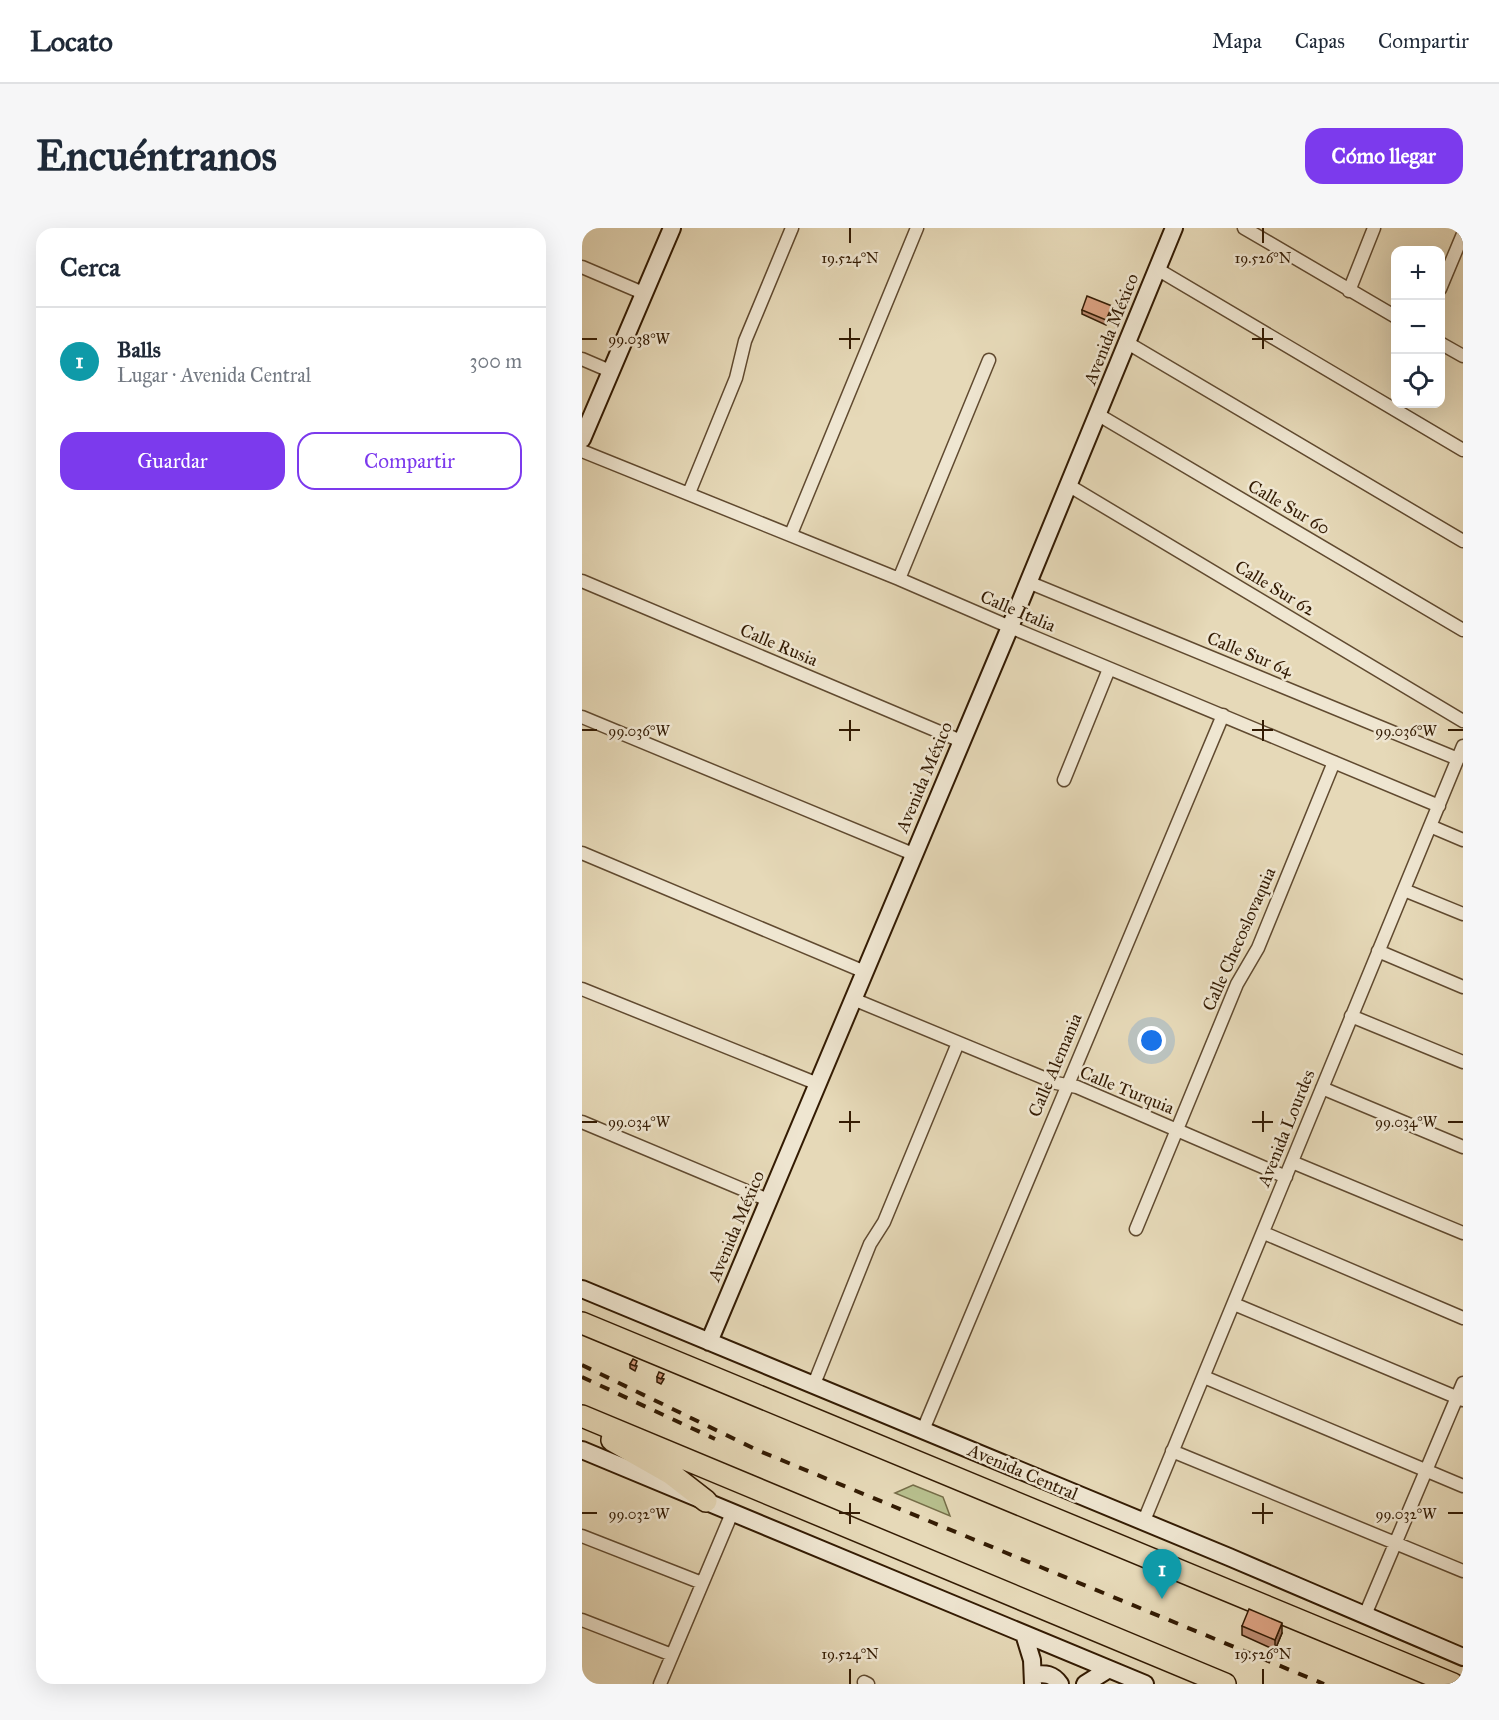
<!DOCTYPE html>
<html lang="es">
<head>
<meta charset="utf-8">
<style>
	:root { --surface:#fff; --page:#f6f6f7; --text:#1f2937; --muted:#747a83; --line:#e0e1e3; --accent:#7c3aed }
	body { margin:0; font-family:"IM FELL Great Primer",serif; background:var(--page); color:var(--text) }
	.controls { position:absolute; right:18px; top:18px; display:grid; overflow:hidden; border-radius:12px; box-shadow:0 6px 24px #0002 }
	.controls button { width:54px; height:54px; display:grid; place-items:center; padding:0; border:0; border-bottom:2px solid var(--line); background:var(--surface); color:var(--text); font:30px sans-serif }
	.you { position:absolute; left:570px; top:813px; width:21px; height:21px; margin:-15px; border:4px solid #fff; border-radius:50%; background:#1a73e8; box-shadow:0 0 0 9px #1a73e833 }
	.badge { display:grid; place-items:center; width:39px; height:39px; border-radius:50%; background:var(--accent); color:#fff; font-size:20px; font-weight:700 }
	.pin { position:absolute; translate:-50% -50px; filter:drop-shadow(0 2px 3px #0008) }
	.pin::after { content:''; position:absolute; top:32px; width:21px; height:18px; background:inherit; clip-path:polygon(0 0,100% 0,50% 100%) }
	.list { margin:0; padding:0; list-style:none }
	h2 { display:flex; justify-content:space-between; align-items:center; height:78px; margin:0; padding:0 24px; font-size:26px }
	h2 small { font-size:20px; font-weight:400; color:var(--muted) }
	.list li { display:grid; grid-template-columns:39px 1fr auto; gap:18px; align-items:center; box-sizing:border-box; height:108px; padding:0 24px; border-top:2px solid var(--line) }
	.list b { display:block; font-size:22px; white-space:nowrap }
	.list p { margin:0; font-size:20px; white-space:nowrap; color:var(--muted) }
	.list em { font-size:20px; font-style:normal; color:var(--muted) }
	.actions { display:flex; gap:12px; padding:18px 24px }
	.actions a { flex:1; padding:14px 0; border:2px solid var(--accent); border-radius:18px; text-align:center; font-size:21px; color:var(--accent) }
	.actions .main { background:var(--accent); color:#fff }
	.icon { flex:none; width:33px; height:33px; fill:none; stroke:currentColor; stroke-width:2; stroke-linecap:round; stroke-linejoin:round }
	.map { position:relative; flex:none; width:881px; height:1456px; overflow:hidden; border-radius:18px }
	header { display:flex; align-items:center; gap:36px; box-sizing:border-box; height:84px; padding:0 30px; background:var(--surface); border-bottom:2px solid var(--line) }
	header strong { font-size:28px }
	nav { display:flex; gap:33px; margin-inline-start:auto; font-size:21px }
	.intro { display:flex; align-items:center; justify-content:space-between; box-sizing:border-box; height:144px; padding:0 36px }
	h1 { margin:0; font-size:42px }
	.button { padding:15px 27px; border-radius:18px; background:var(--accent); color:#fff; font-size:21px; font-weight:700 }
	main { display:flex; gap:36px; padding:0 36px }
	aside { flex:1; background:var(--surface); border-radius:18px; box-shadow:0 6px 24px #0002 }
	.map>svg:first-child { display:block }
	.green { fill:#b7bf8d; stroke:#756d48; stroke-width:1.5 }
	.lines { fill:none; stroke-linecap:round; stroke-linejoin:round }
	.street-casing { stroke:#604a30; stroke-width:15 }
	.secondary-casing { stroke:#331b03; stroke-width:20 }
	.highway-casing { stroke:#331b03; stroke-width:24 }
	.street { stroke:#efe6d1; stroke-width:12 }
	.secondary { stroke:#efe6d1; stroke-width:16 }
	.highway { stroke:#e6d9b8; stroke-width:21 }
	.rail { stroke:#331b03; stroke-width:4; stroke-dasharray:10 10; stroke-linecap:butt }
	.wall { fill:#bc8a6f; stroke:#331b03; stroke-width:1.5 }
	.shaded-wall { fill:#99715a; stroke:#331b03; stroke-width:1.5 }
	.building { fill:#dba181; stroke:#331b03; stroke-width:1.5 }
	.ticks { fill:none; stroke:#331b03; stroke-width:2 }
	.labels { text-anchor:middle; stroke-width:5; stroke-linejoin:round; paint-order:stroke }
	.street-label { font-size:18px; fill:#331b03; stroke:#efe6d1 }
	.ticks-label { font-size:15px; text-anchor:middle; fill:#331b03; stroke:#efe6d1; stroke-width:5; stroke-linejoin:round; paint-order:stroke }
</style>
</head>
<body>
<header>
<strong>Locato</strong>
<nav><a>Mapa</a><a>Capas</a><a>Compartir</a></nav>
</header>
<div class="intro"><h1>Encuéntranos</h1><a class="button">Cómo llegar</a></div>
<main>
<aside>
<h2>Cerca<small></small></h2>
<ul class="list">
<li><span class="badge" style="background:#0f9aa8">1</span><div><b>Balls</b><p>Lugar · Avenida Central</p></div><em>300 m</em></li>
</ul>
<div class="actions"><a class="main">Guardar</a><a>Compartir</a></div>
</aside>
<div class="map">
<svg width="881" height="1456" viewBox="0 0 881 1456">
	<rect width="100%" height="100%" fill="#e6d9b8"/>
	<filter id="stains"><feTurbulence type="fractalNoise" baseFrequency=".00333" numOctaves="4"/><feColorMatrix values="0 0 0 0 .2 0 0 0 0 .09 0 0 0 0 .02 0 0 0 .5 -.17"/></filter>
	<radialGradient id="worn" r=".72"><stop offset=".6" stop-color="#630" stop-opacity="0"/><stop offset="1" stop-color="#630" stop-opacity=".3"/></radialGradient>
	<path class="green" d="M 331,1257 L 361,1269 L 368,1288 L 313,1265 Z"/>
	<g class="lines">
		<defs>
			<path id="street" d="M 662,0 L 814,89
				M 0,39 L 61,65
				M 575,41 L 881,222
				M 858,61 L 881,6
				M 767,63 L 792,0
				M 544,114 L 881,313
				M 858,115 L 881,128
				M 0,131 L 28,143
				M 515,186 L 881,402
				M 0,223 L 317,351 L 428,399 L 857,578
				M 486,257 L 881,493
				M 107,265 L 154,150 L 163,113 L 210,0
				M 209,306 L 335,0
				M 317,351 L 407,132
				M 0,353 L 379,513
				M 446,354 L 876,531
				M 0,489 L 331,626
				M 482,552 L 527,441
				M 848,598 L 881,612
				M 0,625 L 283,744
				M 822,662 L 881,686
				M 796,723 L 881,759
				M 0,761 L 236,856
				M 271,771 L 474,855 L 495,859 L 704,949
				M 769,788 L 881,834
				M 740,860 L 881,919
				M 0,894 L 186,972
				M 710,934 L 881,1005
				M 554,1001 L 655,756 L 676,720 L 752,534
				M 682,1005 L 881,1090
				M 652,1076 L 881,1172
				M 622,1149 L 881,1258
				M 232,1156 L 288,1016 L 302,994 L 376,815
				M 341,1202 L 641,487
				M 590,1223 L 881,1343
				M 561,1295 L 881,518
				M 0,1308 L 120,1355
				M 783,1387 L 881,1155
				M 0,1392 L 90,1427
				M 282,1454 L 286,1456
				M 78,1456 L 150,1285"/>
			<path id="secondary" d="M 0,211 L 90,0
				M 0,1061 L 647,1329 L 881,1429
				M 127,1114 L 428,399 L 592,0
				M 0,1222 L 563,1456
				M 442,1406 L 450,1432 L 451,1456
				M 452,1447 C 463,1445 471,1446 478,1456
				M 503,1456 L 527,1441"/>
			<path id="highway" d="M 0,1095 L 871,1456
				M 0,1188 L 643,1456
				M 30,1212 L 88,1245 L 124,1273"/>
		</defs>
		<use href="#street" class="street-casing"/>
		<use href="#secondary" class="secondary-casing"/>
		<use href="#highway" class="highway-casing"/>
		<use href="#street" class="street"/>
		<use href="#secondary" class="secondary"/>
		<use href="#highway" class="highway"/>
		<path class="rail" d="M 0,1137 L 175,1222 L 742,1456
			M 0,1149 L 133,1211"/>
	</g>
	<path class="wall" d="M 500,82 L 530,83 L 524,97 L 500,86 Z
		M 48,1136 L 55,1138 L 53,1143 L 48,1140 Z
		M 75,1149 L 82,1151 L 79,1156 L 75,1154 Z
		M 660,1398 L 700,1405 L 693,1422 L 660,1407 Z"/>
	<path class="shaded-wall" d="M 530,78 L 530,83 L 524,97 L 524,92 Z
		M 700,1395 L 700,1405 L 693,1422 L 693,1412 Z"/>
	<path class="building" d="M 505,68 L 530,78 L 524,92 L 500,82 Z
		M 51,1131 L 55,1133 L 53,1138 L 48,1136 Z
		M 77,1144 L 82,1146 L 79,1151 L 75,1149 Z
		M 667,1381 L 700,1395 L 693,1412 L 660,1398 Z"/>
	<path class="ticks" d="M 268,0 L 268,15M 681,0 L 681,15M 268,100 L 268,121M 681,100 L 681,121M 0,111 L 15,111M 257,111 L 278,111M 670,111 L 691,111M 268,492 L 268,513M 681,492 L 681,513M 0,502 L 15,502M 257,502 L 278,502M 670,502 L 691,502M 866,502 L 881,502M 268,883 L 268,904M 681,883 L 681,904M 0,894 L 15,894M 257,894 L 278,894M 670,894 L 691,894M 866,894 L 881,894M 268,1275 L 268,1296M 681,1275 L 681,1296M 0,1285 L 15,1285M 257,1285 L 278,1285M 670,1285 L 691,1285M 866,1285 L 881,1285M 268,1441 L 268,1456M 681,1441 L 681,1456"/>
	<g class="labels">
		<g class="street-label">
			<text transform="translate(529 101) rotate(-68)" y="6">Avenida México</text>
			<text transform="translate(707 279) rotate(30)" y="6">Calle Sur 60</text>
			<text transform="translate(693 360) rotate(31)" y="6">Calle Sur 62</text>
			<text transform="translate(436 383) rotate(23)" y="6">Calle Italia</text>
			<text transform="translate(197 417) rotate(23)" y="6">Calle Rusia</text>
			<text transform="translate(668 426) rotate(22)" y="6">Calle Sur 64</text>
			<text transform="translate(342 549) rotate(-67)" y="6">Avenida México</text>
			<text transform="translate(657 711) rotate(-66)" y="6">Calle Checoslovaquia</text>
			<text transform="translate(473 837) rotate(-67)" y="6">Calle Alemania</text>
			<text transform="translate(545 862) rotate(22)" y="6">Calle Turquia</text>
			<text transform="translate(704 900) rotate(-68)" y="6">Avenida Lourdes</text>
			<text transform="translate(154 998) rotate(-67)" y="6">Avenida México</text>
			<text transform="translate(441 1244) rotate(23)" y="6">Avenida Central</text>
		</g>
	</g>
	<g class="ticks-label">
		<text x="268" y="35">19.524°N</text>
		<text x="681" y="35">19.526°N</text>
		<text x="57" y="116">99.038°W</text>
		<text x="57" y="508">99.036°W</text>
		<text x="824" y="508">99.036°W</text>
		<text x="824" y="899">99.034°W</text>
		<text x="57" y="899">99.034°W</text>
		<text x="57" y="1291">99.032°W</text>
		<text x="824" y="1291">99.032°W</text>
		<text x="268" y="1431">19.524°N</text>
		<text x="681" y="1431">19.526°N</text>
	</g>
	<rect width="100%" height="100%" filter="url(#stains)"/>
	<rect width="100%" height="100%" fill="url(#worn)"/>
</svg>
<div class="controls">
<button>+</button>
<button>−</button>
<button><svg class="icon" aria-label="locate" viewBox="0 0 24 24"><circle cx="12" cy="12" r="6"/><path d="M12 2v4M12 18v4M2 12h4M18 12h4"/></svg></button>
</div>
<div class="you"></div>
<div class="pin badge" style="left:580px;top:1371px;background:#0f9aa8">1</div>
</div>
</main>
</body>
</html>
